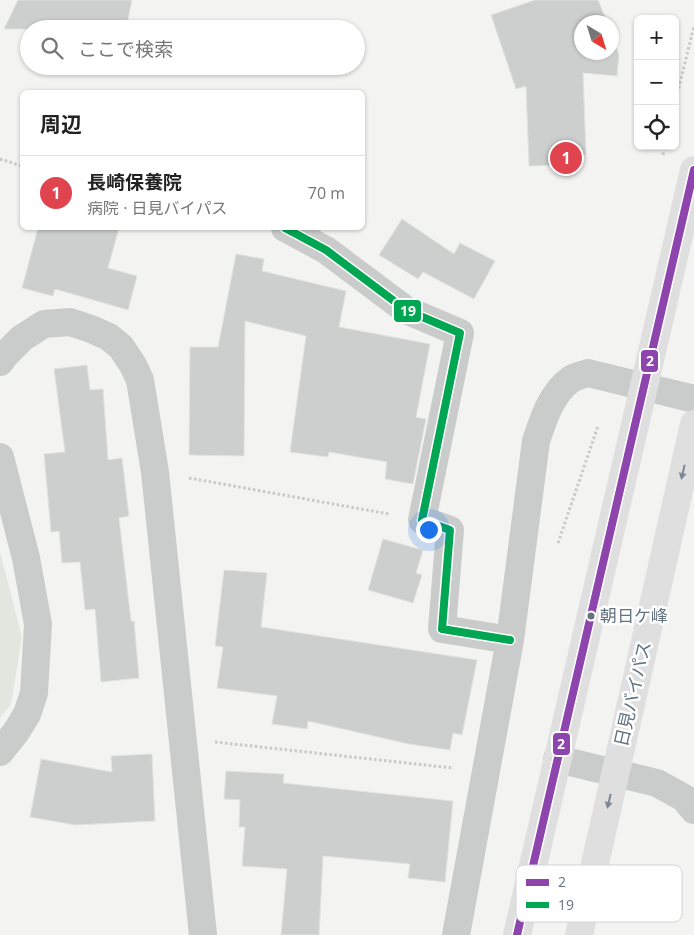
<!DOCTYPE html>
<html lang="ja">
<head>
<meta charset="utf-8">
<style>
	:root { --surface:#fff; --page:#f6f6f6; --text:#222; --muted:#767676; --line:#e0e0e0; --accent:#565b5e }
	body { margin:0; font-family:"Open Sans","Noto Sans JP",sans-serif; background:var(--page); color:var(--text) }
	.controls { position:absolute; right:15px; top:15px; display:grid; overflow:hidden; border-radius:8px; box-shadow:0 1px 4px #0004 }
	.controls button { width:45px; height:45px; display:grid; place-items:center; padding:0; border:0; border-bottom:1px solid var(--line); background:var(--surface); color:var(--text); font:25px sans-serif }
	.compass { position:absolute; left:574px; top:15px; width:45px; height:45px; border-radius:50%; background:var(--surface); box-shadow:0 1px 4px #0004; rotate:142deg }
	.you { position:absolute; left:428px; top:529px; width:18px; height:18px; margin:-12px; border:4px solid #fff; border-radius:50%; background:#1a73e8; box-shadow:0 0 0 8px #1a73e833 }
	.badge { display:grid; place-items:center; width:32px; height:32px; border-radius:50%; background:var(--accent); color:#fff; font-size:16px; font-weight:700 }
	.pin { position:absolute; translate:-50% -50%; border:2px solid #fff; box-shadow:0 1px 5px #0006 }
	.list { margin:0; padding:0; list-style:none }
	h2 { display:flex; justify-content:space-between; align-items:center; height:65px; margin:0; padding:0 20px; font-size:21px }
	h2 small { font-size:16px; font-weight:400; color:var(--muted) }
	.list li { display:grid; grid-template-columns:32px 1fr auto; gap:15px; align-items:center; box-sizing:border-box; height:75px; padding:0 20px; border-top:1px solid var(--line) }
	.list b { display:block; font-size:19px; white-space:nowrap }
	.list p { margin:0; font-size:16px; white-space:nowrap; color:var(--muted) }
	.list em { font-size:16px; font-style:normal; color:var(--muted) }
	.icon { flex:none; width:28px; height:28px; fill:none; stroke:currentColor; stroke-width:2; stroke-linecap:round; stroke-linejoin:round }
	.map { position:relative; flex:none; width:694px; height:935px; overflow:hidden }
	.search { position:absolute; background:var(--surface); box-shadow:0 1px 4px #0004; left:20px; top:20px; width:345px; height:55px; display:flex; align-items:center; gap:12px; box-sizing:border-box; padding:0 18px; border-radius:28px; color:var(--muted); font-size:19px }
	.panel { position:absolute; background:var(--surface); box-shadow:0 1px 4px #0004; left:20px; top:90px; width:345px; height:140px; border-radius:8px }
	.map>svg:first-child { display:block }
	.green { fill:#e2e6df }
	.building { fill:#cdcfce; stroke:#e2e2e1 }
	.lines { fill:none; stroke-linecap:round; stroke-linejoin:round }
	.path { stroke:#c8c9c9; stroke-width:3; stroke-dasharray:2.5 2.5; stroke-linecap:butt }
	.minor { stroke:#cacccc; stroke-width:28 }
	.highway { stroke:#dfdfe0; stroke-width:28 }
	.bus-1-casing { stroke:#fff; stroke-width:11 }
	.bus-2-casing { stroke:#fff; stroke-width:11 }
	.bus-1 { stroke:#8e44ad; stroke-width:8 }
	.bus-2 { stroke:#00a651; stroke-width:8 }
	.oneway { fill:#7c8994 }
	.bus-dot { fill:#637481; stroke:#fff; stroke-width:2 }
	.labels { text-anchor:middle; stroke-width:5; stroke-linejoin:round; paint-order:stroke }
	.bus-label { font-size:17px; fill:#637481; stroke:#fff; text-anchor:start }
	.street-label { font-size:18px; fill:#637481; stroke:#fff }
	.key { fill:#fff; stroke:#d0d5d9; stroke-width:1 }
	.key-label { font-size:14px; fill:#637481 }
	.line-badge { stroke:#fff; stroke-width:2 }
	.badge-label { font-size:14px; text-anchor:middle; font-weight:bold; fill:#fff }
</style>
</head>
<body>
<div class="map">
<svg width="694" height="935" viewBox="0 0 694 935">
	<rect width="100%" height="100%" fill="#f3f3f1"/>
	<path class="green" d="M 0,552 L 22,637 L 11,704 L 0,718 Z"/>
	<path class="building" d="M 18,0 L 132,0 L 126,29 L 4,29 Z
		M 535,0 L 598,0 L 607,22 L 582,22 L 582,52 L 612,52 L 612,34 L 619,55 L 617,76 L 583,73 L 586,155 L 578,155 L 578,164 L 529,166 L 526,86 L 516,89 L 491,15 Z
		M 402,219 L 454,254 L 460,243 L 495,261 L 474,299 L 423,272 L 418,279 L 379,255 Z
		M 38,228 L 119,228 L 108,268 L 137,276 L 128,310 L 55,289 L 53,296 L 22,288 Z
		M 236,254 L 264,259 L 262,271 L 346,291 L 339,327 L 430,344 L 416,417 L 426,419 L 413,484 L 385,479 L 387,462 L 329,452 L 328,457 L 290,452 L 306,336 L 245,321 L 244,456 L 189,455 L 190,347 L 218,347 Z
		M 87,365 L 90,390 L 103,389 L 108,460 L 122,458 L 129,516 L 119,518 L 131,621 L 134,621 L 139,678 L 101,682 L 95,609 L 85,610 L 80,562 L 62,563 L 59,531 L 51,532 L 44,454 L 65,452 L 54,369 Z
		M 383,539 L 423,550 L 416,573 L 422,575 L 413,603 L 368,590 Z
		M 224,570 L 267,573 L 261,627 L 477,660 L 462,735 L 453,733 L 450,750 L 409,744 L 308,721 L 307,729 L 272,724 L 277,696 L 217,688 L 223,647 L 215,646 Z
		M 152,754 L 155,821 L 75,825 L 30,817 L 41,759 L 112,772 L 111,756 Z
		M 226,771 L 284,774 L 283,783 L 453,801 L 445,882 L 408,878 L 410,864 L 323,856 L 319,935 L 281,935 L 287,869 L 242,866 L 245,827 L 239,827 L 240,800 L 224,799 Z"/>
	<g class="lines">
		<path class="path" d="M 675,103 L 694,26
			M 663,155 L 665,146
			M 0,159 L 22,166
			M 189,478 L 389,514
			M 558,543 L 598,426
			M 215,742 L 453,768"/>
		<path class="minor" d="M 285,228 L 326,250 L 406,310 L 460,333 L 422,520 L 450,530 L 442,629 L 510,640
			M 0,362 L 5,355 L 22,338 L 44,324 L 70,322 L 91,329 L 109,337 L 121,347 L 133,365 L 140,380 L 155,472 L 203,935
			M 0,457 L 26,558 L 38,624 L 34,693 L 27,714 L 16,732 L 0,752
			M 557,759 L 657,783 L 684,798 L 694,810
			M 456,935 L 510,640 L 536,441 C 543,420 551,394 570,380 C 575,376 583,375 588,373 L 694,399"/>
		<path class="highway" d="M 517,935 L 694,170
			M 579,935 L 694,424"/>
		<defs>
			<path id="bus-1" d="M 517,935 L 694,170"/>
			<path id="bus-2" d="M 285,228 L 326,250 L 406,310 L 460,333 L 422,520 L 450,530 L 442,629 L 510,640"/>
		</defs>
		<use href="#bus-1" class="bus-1-casing"/>
		<use href="#bus-2" class="bus-2-casing"/>
		<use href="#bus-1" class="bus-1"/>
		<use href="#bus-2" class="bus-2"/>
	</g>
	<defs><path id="oneway-solid" d="M-6-.8H1V-3.2L6.5 0L1 3.2V.8H-6Z" transform="scale(1.25)"/></defs>
	<g class="oneway">
		<use href="#oneway-solid" transform="translate(683 472) rotate(103)"/>
		<use href="#oneway-solid" transform="translate(609 801) rotate(103)"/>
	</g>
	<circle class="bus-dot" cx="591" cy="616" r="4.5"/>
	<g class="labels">
		<g class="bus-label">
			<text x="600" y="622">朝日ケ峰</text>
		</g>
		<g class="street-label">
			<text transform="translate(633 694) rotate(-77)" y="6">日見バイパス</text>
		</g>
	</g>
	<rect x="516" y="865" width="166" height="57" rx="8" class="key"/>
	<rect x="526" y="879" width="23" height="7" fill="#8e44ad"/>
	<rect x="526" y="902" width="23" height="6" fill="#00a651"/>
	<g class="key-label">
		<text x="558" y="887">2</text>
		<text x="558" y="910">19</text>
	</g>
	<g class="line-badge">
		<rect x="393" y="299" width="29" height="24" rx="5" fill="#00a651"/>
		<rect x="640" y="349" width="19" height="24" rx="5" fill="#8e44ad"/>
		<rect x="552" y="732" width="19" height="24" rx="5" fill="#8e44ad"/>
	</g>
	<g class="badge-label">
		<text x="408" y="316">19</text>
		<text x="650" y="366">2</text>
		<text x="561" y="749">2</text>
	</g>
</svg>
<div class="controls">
<button>+</button>
<button>−</button>
<button><svg class="icon" aria-label="locate" viewBox="0 0 24 24"><circle cx="12" cy="12" r="6"/><path d="M12 2v4M12 18v4M2 12h4M18 12h4"/></svg></button>
</div>
<svg class="compass" viewBox="-18 -18 36 36"><path d="M0-13l5 13h-10z" fill="#e53935"/><path d="M0 13l5-13h-10z" fill="#767676"/></svg>
<div class="you"></div>
<div class="pin badge" style="left:566px;top:158px;background:#e0444e">1</div>
<div class="search"><svg class="icon" aria-label="search" viewBox="0 0 24 24"><circle cx="10" cy="10" r="6"/><path d="M15 15l6 6"/></svg>ここで検索</div>
<section class="panel">
<h2>周辺<small></small></h2>
<ul class="list">
<li><span class="badge" style="background:#e0444e">1</span><div><b>長崎保養院</b><p>病院 · 日見バイパス</p></div><em>70 m</em></li>
</ul>
</section>
</div>
</body>
</html>
